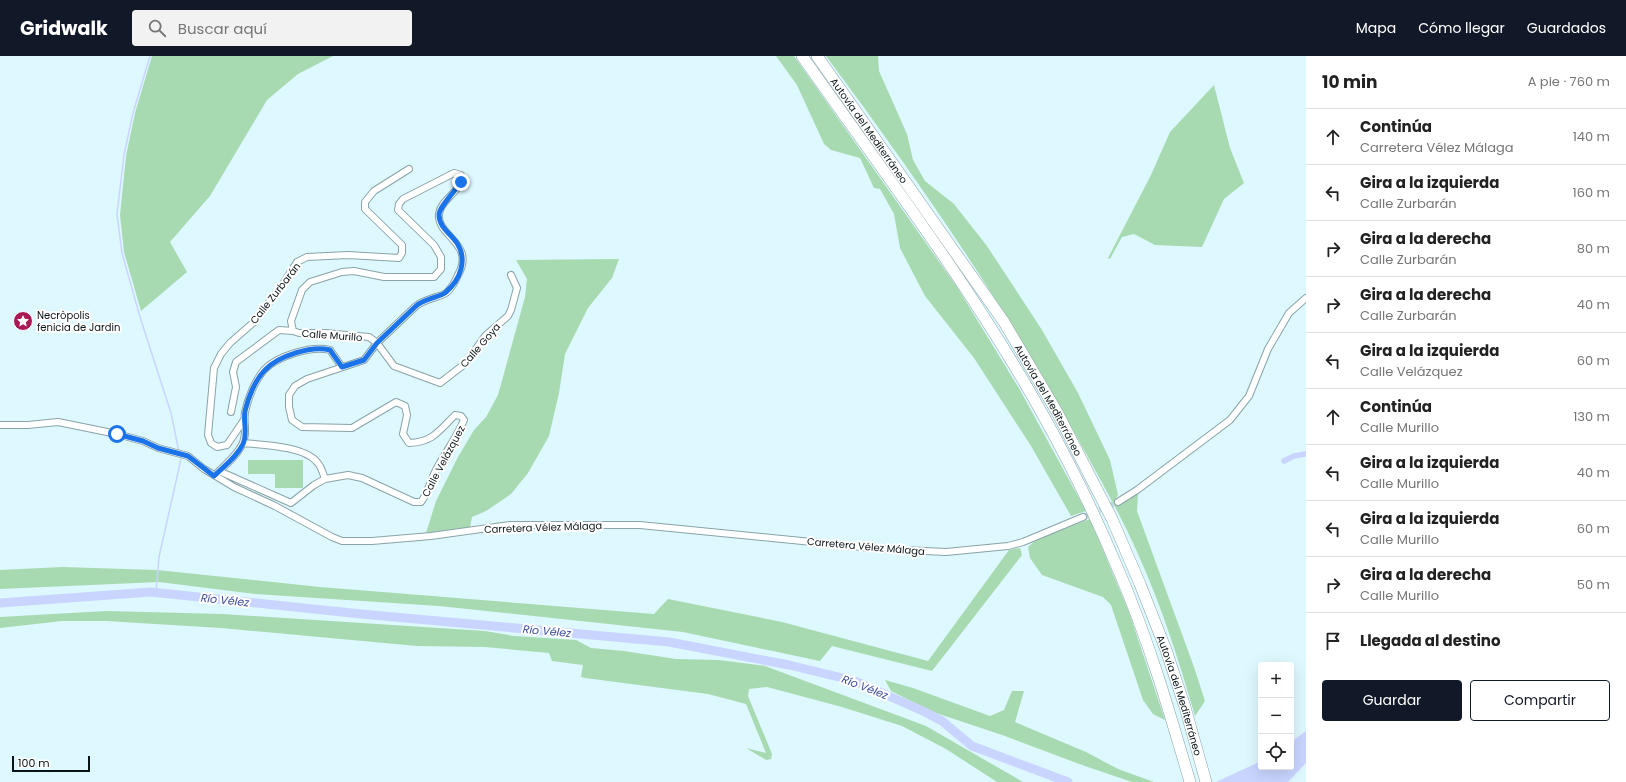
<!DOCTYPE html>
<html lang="es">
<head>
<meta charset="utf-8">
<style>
	:root { --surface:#fff; --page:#f2f2f2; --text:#222; --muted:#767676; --line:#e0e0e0; --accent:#111827 }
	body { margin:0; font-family:Poppins,sans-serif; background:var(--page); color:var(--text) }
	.controls { position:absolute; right:12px; bottom:12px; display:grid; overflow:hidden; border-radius:4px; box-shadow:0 4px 16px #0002 }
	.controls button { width:36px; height:36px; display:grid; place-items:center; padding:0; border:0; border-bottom:1px solid var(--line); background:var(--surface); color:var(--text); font:20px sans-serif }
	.scale { position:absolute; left:12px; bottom:10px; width:78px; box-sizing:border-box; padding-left:4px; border:2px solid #0a1416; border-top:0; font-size:11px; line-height:14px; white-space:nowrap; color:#0a1416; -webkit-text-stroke:3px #fff; paint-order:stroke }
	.stop { position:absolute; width:12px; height:12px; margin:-9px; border:3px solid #1a73e8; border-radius:50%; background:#fff }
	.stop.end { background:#1a73e8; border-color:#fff; box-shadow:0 1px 4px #0008 }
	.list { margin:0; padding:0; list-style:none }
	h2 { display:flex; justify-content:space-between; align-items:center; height:52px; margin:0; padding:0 16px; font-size:17px }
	h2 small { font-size:13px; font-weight:400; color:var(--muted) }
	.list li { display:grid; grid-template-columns:26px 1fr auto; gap:12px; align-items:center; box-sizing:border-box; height:56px; padding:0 16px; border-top:1px solid var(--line) }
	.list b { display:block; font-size:15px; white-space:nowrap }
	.list p { margin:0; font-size:13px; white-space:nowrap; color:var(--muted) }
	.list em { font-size:13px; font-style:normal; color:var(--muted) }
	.actions { display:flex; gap:8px; padding:12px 16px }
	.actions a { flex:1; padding:9px 0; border:1px solid var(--accent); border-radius:4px; text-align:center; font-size:14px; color:var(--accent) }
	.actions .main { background:var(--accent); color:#fff }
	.icon { flex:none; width:22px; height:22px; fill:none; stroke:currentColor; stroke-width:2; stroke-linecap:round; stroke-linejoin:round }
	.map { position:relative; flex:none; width:1306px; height:726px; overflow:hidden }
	header { display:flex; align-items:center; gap:24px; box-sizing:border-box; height:56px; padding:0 20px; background:var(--accent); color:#fff }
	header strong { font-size:19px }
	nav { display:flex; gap:22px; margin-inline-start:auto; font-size:14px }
	.search { width:280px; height:36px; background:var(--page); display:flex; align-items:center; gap:10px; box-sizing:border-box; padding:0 14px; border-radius:4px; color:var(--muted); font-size:15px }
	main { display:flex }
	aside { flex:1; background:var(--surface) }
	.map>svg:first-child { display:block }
	.green { fill:#a8dab1 }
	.water { fill:#c9d5fe }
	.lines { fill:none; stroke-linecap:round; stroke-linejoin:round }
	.stream { stroke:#c9d5fe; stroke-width:1.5 }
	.canal { stroke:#c9d5fe; stroke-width:5.5 }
	.river { stroke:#c9d5fe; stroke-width:9 }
	.minor-tunnel { stroke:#bdd6db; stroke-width:6; stroke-dasharray:6 3; stroke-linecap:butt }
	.minor-casing { stroke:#89a3a8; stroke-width:8 }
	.motorway-casing { stroke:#89a3a8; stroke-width:12 }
	.minor { stroke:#fff; stroke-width:6 }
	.motorway { stroke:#fff; stroke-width:11 }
	.route { stroke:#1a73e8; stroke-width:5 }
	.labels { text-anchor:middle; stroke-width:4; stroke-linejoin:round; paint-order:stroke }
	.street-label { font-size:10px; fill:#0a1416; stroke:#fff }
	.poi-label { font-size:10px; fill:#0a1416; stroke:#fff; text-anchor:start }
	.water-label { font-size:11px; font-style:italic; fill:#3c4b99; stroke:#fff }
</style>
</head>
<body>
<header>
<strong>Gridwalk</strong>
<div class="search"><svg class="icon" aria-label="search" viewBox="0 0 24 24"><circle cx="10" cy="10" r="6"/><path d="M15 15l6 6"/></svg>Buscar aquí</div>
<nav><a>Mapa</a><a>Cómo llegar</a><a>Guardados</a></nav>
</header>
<main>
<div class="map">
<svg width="1306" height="726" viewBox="0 0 1306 726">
	<rect width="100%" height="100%" fill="#ddf8fe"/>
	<path class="green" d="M 152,0 L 333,0 L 298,18 L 267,44 L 210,140 L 170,186 L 187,216 L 141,255 L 124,196 L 120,159 L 126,100 L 135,57 Z
		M 776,0 L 794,0 L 957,231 L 1020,334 L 1086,455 L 1071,460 L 1031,390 L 974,302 L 925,240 L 900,192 L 894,158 L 880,133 L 874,132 L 860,102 L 831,94 L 824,88 L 797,29 Z
		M 826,0 L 878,0 L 879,15 L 907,78 L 913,104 L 925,125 L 954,148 L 987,190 L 1042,274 L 1078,337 L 1110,404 L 1118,439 L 1116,442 L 1119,449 L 1138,437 L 1137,455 L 1194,611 L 1205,645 L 1195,660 C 1179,605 1162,551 1138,498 C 1124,466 1106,434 1089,403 C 1013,261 922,129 826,0 Z
		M 1214,29 L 1230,92 L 1244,127 L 1224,143 L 1202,191 L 1155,189 L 1134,178 L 1122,181 L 1110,203 L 1108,202 L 1151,119 L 1170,76 Z
		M 619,203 L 612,222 L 588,252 L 565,298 L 559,337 L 549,380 L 528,417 L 511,438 L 486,455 L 472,461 L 470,471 L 426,477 L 436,445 L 458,401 L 474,374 L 486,361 L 498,339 L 525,241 L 527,223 L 516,204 Z
		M 248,404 L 303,404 L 303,432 L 275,432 L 275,418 L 248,418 Z
		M 1090,463 L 1129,556 L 1165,664 L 1153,658 L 1143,644 L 1111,549 L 1103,541 L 1042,519 L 1030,502 L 1028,491 L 1038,482 Z
		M 1020,492 L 1022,499 L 932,615 L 832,590 L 820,605 L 683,576 L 439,550 L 255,538 L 159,526 L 0,533 L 0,514 L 62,511 L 157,514 L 320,531 L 654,558 L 668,543 L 782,566 L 928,605 L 1009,494 Z
		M 106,555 L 223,558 L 485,575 L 514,580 L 576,584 L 591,592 L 624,595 L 676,603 L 719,604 L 765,610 L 926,670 L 1023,726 L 997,726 L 946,693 L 902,670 L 842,651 L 767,631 L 749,633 L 748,640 L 772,698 L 771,703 L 766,704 L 746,692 L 766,697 L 746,648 L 708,638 L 585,622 L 581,621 L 583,609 L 552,605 L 549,597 L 485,591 L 417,590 L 221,572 L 106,565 L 62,565 L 0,572 L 0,561 Z
		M 885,624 L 913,632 L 990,660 L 1004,654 L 1012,635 L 1024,635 L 1015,666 L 1086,696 L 1118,713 L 1154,726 L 1132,726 L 1082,709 L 1005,680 L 933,656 L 891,635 Z"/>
	<path class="water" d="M 1306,675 L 1306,707 L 1288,726 L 1216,726 L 1257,707 L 1261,704 L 1261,711 L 1291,711 L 1291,686 Z"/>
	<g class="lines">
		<path class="stream" d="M 150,0 L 133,57 L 124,99 L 117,158 L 122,197 L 140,261 L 171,357 L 179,396
			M 156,537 L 159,501 L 181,403 L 180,399"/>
		<path class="canal" d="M 1284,405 L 1294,400 L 1306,398"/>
		<path class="river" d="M 0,547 L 151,536 L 361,558 L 669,586 L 789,609 L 855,625 L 925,656 L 942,665 L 972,690 L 1068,726"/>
		<path class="minor-tunnel" d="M 1083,461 L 1118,446"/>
		<defs>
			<path id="minor" d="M 231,356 L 236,331 L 233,316 L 236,306 L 279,274 L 293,275
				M 244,364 L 227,389 L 217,391 L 211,387 L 208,379 L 214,312 L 221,298 L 230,287 L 254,266 L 283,228 L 297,206 L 307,201 L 348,199 L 399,202 L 402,197 L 402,189 L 365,153 L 365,146 L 374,135 L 409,113
				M 0,369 L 28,369 L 58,366 L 117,378 L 143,385 L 158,392 L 188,400 L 204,413 L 234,431 L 275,450 L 332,481 L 342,485 L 372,485 L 431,480 L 510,469 L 640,469 L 882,493 L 946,496 L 1008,490 L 1023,486 L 1083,461
				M 243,387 C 263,389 304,390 317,406 C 321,410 323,417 325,423
				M 219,415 L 291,447 L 314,429 L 325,423 L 348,419 L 362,422 L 414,446 L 421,446 C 428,437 430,426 435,416 C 444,398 456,383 464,364 L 461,360 L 455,359 C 439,375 433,386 409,387 L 403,378 L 407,359 L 405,350 L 396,346 L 352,372 L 302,371 L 292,364 L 289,351 L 289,339 L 295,330 L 307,323 L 364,304 L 377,287 L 416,250 C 426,242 441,241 446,237 C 452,232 455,226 458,219 C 476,187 436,180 439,158 C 441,142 462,137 461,119 L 454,117 L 403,143 L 399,148 L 398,154 L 434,189 L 441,201 L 441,213 L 434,221 L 384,221 L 354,215 L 342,216 L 310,226 L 302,234 L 291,265 L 293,275 L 299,277 L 325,277 L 369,281 L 377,287 L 394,310 L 440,327 L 466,307 L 485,280 L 508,260 L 511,254 L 517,232 L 511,219
				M 218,416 C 227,408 236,400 242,389 C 248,377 243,367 245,356 C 248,342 255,325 264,314 C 277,300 312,289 330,294 L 342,311
				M 1118,446 L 1137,434 L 1230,364 L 1249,340 L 1268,293 L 1289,257 L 1306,242"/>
			<g id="motorway">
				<path d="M 802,0 C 885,118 973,233 1043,359 C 1071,409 1096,461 1118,513 C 1148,582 1169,654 1190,726"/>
				<path id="s1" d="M 817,0 L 1004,266 L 1057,356 L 1112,463 L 1140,528 L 1166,594 L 1185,651 L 1206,726"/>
			</g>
		</defs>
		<use href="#minor" class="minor-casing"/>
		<use href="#motorway" class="motorway-casing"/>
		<use href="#minor" class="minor"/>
		<use href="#motorway" class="motorway"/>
	</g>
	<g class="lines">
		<path class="route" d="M 117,378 L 143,385 L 158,392 L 188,400 L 214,420 C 224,410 236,402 243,388 C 248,377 243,367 245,355 C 248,342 255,324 265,314 C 278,300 312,289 330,294 L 342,311 L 364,304 L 377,287 L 416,250 C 425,242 442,241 446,236 C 460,224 468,204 457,187 C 451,178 439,171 439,159 C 439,151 456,134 461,126"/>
	</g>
	<defs>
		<symbol id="sight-disc" viewBox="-11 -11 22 22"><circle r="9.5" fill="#a91a55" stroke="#fff"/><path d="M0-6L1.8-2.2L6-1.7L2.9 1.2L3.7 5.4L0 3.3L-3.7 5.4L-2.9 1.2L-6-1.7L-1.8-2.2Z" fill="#fff"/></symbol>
	</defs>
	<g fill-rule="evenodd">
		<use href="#sight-disc" x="12" y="254" width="22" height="22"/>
	</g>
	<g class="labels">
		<g class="street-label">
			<text dy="4" stroke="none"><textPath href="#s1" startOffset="91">Autovía del Mediterráneo</textPath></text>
			<text transform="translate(275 237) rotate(-52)" y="4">Calle Zurbarán</text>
			<text transform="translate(332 279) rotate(4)" y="4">Calle Murillo</text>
			<text transform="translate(480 289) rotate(-49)" y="4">Calle Goya</text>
			<text dy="4" stroke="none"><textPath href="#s1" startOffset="415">Autovía del Mediterráneo</textPath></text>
			<text transform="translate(443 405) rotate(-62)" y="4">Calle Velázquez</text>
			<text transform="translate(543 471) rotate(-2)" y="4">Carretera Vélez Málaga</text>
			<text transform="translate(866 490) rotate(5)" y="4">Carretera Vélez Málaga</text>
			<text dy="4" stroke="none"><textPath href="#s1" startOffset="739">Autovía del Mediterráneo</textPath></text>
		</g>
		<g class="poi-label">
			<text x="37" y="263">Necròpolis<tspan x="37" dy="12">fenicia de Jardin</tspan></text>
		</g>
		<g class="water-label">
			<text transform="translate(225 544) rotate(6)" y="4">Río Vélez</text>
			<text transform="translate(547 575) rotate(5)" y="4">Río Vélez</text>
			<text transform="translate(865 631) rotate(21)" y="4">Río Vélez</text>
		</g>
	</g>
</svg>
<div class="controls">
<button>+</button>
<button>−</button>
<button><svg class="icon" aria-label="locate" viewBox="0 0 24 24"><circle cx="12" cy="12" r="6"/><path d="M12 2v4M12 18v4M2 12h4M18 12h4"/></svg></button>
</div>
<div class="scale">100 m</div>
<div class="stop" style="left:117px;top:378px"></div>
<div class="stop end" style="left:461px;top:126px"></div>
</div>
<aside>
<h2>10 min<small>A pie · 760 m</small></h2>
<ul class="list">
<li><svg class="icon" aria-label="ahead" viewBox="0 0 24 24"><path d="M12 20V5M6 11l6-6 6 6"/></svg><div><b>Continúa</b><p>Carretera Vélez Málaga</p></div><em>140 m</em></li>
<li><svg class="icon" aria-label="left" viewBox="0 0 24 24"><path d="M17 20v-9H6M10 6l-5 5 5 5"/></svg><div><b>Gira a la izquierda</b><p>Calle Zurbarán</p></div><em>160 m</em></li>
<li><svg class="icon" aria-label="right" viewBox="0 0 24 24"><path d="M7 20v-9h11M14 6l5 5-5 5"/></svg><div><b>Gira a la derecha</b><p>Calle Zurbarán</p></div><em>80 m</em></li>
<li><svg class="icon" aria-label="right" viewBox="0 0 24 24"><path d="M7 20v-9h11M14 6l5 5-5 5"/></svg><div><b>Gira a la derecha</b><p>Calle Zurbarán</p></div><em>40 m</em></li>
<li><svg class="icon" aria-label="left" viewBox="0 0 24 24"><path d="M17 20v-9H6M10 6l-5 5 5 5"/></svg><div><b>Gira a la izquierda</b><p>Calle Velázquez</p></div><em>60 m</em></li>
<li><svg class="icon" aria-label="ahead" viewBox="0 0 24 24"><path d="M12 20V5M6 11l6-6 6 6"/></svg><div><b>Continúa</b><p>Calle Murillo</p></div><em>130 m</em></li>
<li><svg class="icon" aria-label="left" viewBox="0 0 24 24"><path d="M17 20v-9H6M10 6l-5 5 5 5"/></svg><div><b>Gira a la izquierda</b><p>Calle Murillo</p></div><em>40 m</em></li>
<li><svg class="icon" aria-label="left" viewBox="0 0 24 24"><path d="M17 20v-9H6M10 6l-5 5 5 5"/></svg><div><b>Gira a la izquierda</b><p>Calle Murillo</p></div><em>60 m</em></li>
<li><svg class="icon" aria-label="right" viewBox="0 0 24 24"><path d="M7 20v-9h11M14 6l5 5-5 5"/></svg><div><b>Gira a la derecha</b><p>Calle Murillo</p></div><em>50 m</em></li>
<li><svg class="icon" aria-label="arrive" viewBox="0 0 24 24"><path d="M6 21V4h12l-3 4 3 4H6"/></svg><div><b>Llegada al destino</b></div></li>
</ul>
<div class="actions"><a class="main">Guardar</a><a>Compartir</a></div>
</aside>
</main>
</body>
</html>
